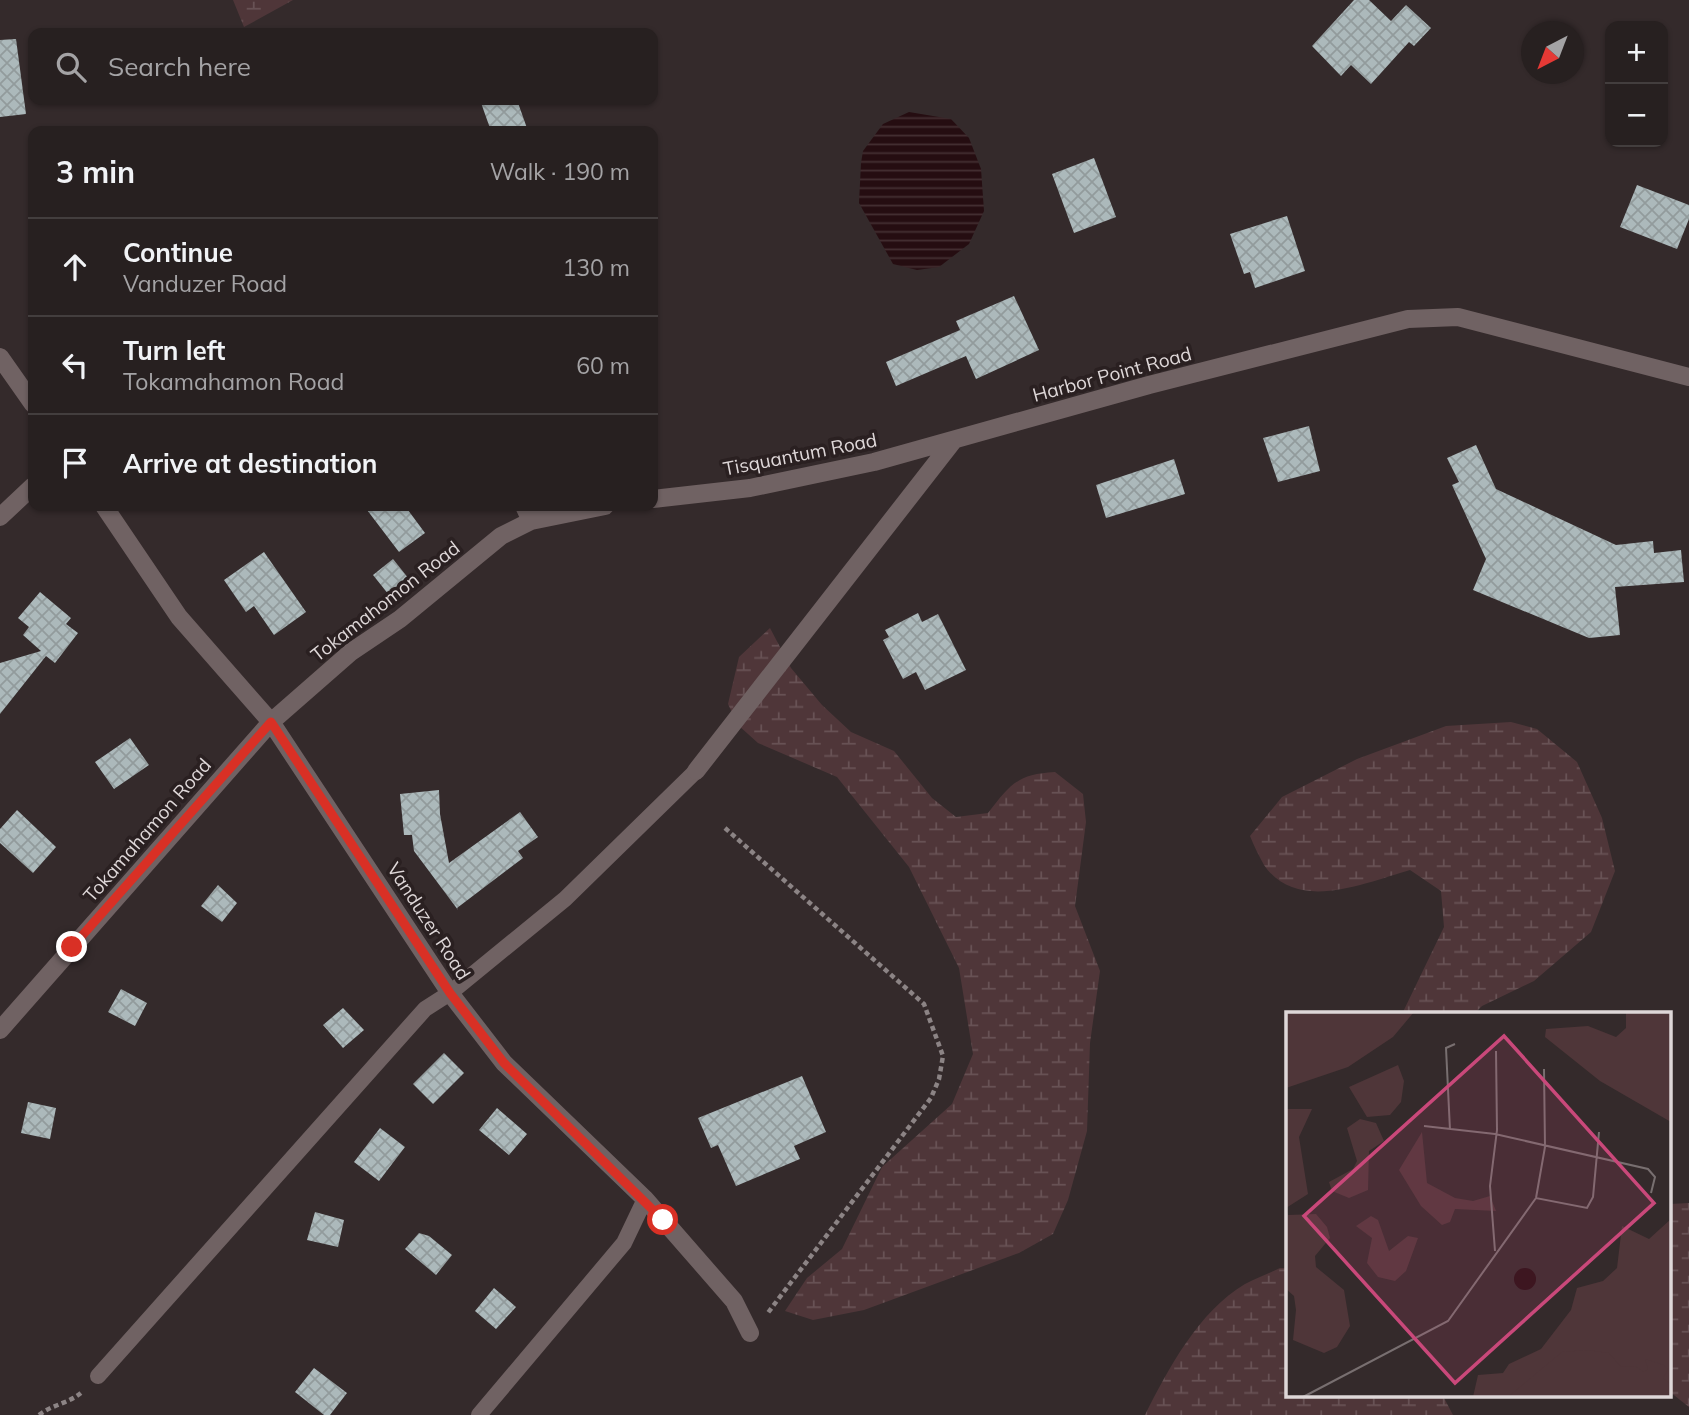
<!DOCTYPE html>
<html lang="en">
<head>
<meta charset="utf-8">
<style>
	:root { --surface:#272020; --page:#332d2d; --text:#f1f3f6; --muted:#a4a3a5; --line:#433e3e }
	body { margin:0; font-family:Mulish,sans-serif; background:var(--page); color:var(--text) }
	.controls { position:absolute; right:21px; top:21px; display:grid; overflow:hidden; border-radius:14px; box-shadow:0 2px 5px #0004 }
	.controls button { width:63px; height:63px; display:grid; place-items:center; padding:0; border:0; border-bottom:2px solid var(--line); background:var(--surface); color:var(--text); font:35px sans-serif }
	.compass { position:absolute; left:1521px; top:21px; width:63px; height:63px; border-radius:50%; background:var(--surface); box-shadow:0 2px 5px #0004; rotate:222deg }
	.stop { position:absolute; width:21px; height:21px; margin:-16px; border:5px solid #d93025; border-radius:50%; background:#fff }
	.stop.end { background:#d93025; border-color:#fff; box-shadow:0 2px 7px #0008 }
	.list { margin:0; padding:0; list-style:none }
	h2 { display:flex; justify-content:space-between; align-items:center; height:91px; margin:0; padding:0 28px; font-size:30px }
	h2 small { font-size:23px; font-weight:400; color:var(--muted) }
	.list li { display:grid; grid-template-columns:46px 1fr auto; gap:21px; align-items:center; box-sizing:border-box; height:98px; padding:0 28px; border-top:2px solid var(--line) }
	.list b { display:block; font-size:26px; white-space:nowrap }
	.list p { margin:0; font-size:23px; white-space:nowrap; color:var(--muted) }
	.list em { font-size:23px; font-style:normal; color:var(--muted) }
	.icon { flex:none; width:38px; height:38px; fill:none; stroke:currentColor; stroke-width:2; stroke-linecap:round; stroke-linejoin:round }
	.map { position:relative; flex:none; width:1689px; height:1415px; overflow:hidden }
	.search { position:absolute; background:var(--surface); box-shadow:0 2px 5px #0004; left:28px; top:28px; width:630px; height:77px; display:flex; align-items:center; gap:18px; box-sizing:border-box; padding:0 24px; border-radius:14px; color:var(--muted); font-size:26px }
	.panel { position:absolute; background:var(--surface); box-shadow:0 2px 5px #0004; left:28px; top:126px; width:630px; height:385px; border-radius:14px }
	.map>svg:first-child { display:block }
	.wetland { fill:url(#wetland-marsh) }
	.water { fill:url(#water-rules) }
	.building { fill:url(#building-cross-hatch) }
	.lines { fill:none; stroke-linecap:round; stroke-linejoin:round }
	.path { stroke:#8c8485; stroke-width:4.5; stroke-dasharray:5 3.5; stroke-linecap:butt }
	.service { stroke:#706263; stroke-width:16 }
	.minor { stroke:#706263; stroke-width:18 }
	.route { stroke:#d93025; stroke-width:9 }
	.labels { text-anchor:middle; stroke-width:7; stroke-linejoin:round; paint-order:stroke }
	.street-label { font-size:19px; fill:#ded7d8; stroke:#2a2021 }
	.inset-road { fill:none; stroke:#786f70; stroke-width:2 }
	.view { fill:#c9487a; fill-opacity:0.15; stroke:#c9487a; stroke-width:3.5 }
	.inset-edge { fill:none; stroke:#ded7d8; stroke-width:3.5 }
</style>
</head>
<body>
<div class="map">
<svg width="1689" height="1415" viewBox="0 0 1689 1415">
	<defs>
		<pattern id="wetland-marsh" width="20" height="14" patternUnits="userSpaceOnUse" patternTransform="scale(1.75)"><rect width="20" height="14" fill="#4f3639"/><path d="M1 5h8M5 5V1M11 12h8M15 12V8" fill="none" stroke="#685255"/></pattern>
		<pattern id="water-rules" width="6" height="5" patternUnits="userSpaceOnUse" patternTransform="scale(1.75)"><rect width="6" height="5" fill="#250d11"/><path d="M0 2.5h6" fill="none" stroke="#443033"/></pattern>
		<pattern id="building-cross-hatch" width="8" height="8" patternUnits="userSpaceOnUse" patternTransform="scale(1.75)"><rect width="8" height="8" fill="#acb9bb"/><path d="M0 0l8 8M0 8l8-8" fill="none" stroke="#929b9c"/></pattern>
	</defs>
	<rect width="100%" height="100%" fill="#342a2b"/>
	<path class="wetland" d="M 233,0 L 293,0 L 244,27 Z
		M 770,628 L 791,668 L 822,705 L 851,732 L 894,751 L 932,798 L 956,817 L 988,813 C 1010,785 1017,774 1055,772 L 1083,794 L 1086,822 L 1075,906 L 1100,971 L 1090,1043 L 1087,1131 L 1068,1200 L 1053,1234 L 1019,1253 L 864,1310 L 813,1320 L 785,1311 L 807,1278 L 842,1249 L 882,1167 L 952,1104 L 973,1054 L 959,968 L 909,867 L 837,777 L 758,743 L 738,725 L 728,704 L 739,657 Z
		M 1511,722 L 1537,729 L 1577,762 L 1602,818 L 1615,871 L 1591,932 L 1534,981 L 1482,1006 L 1474,1014 L 1402,1014 L 1444,927 L 1441,891 L 1410,870 C 1367,882 1297,914 1264,865 C 1259,856 1254,846 1250,836 L 1282,797 L 1357,759 L 1446,726 Z
		M 1689,1203 L 1689,1407 L 1670,1392 L 1670,1204 Z
		M 1280,1268 L 1288,1268 L 1288,1396 L 1443,1396 L 1453,1415 L 1145,1415 C 1168,1369 1199,1311 1245,1284 C 1256,1278 1268,1274 1280,1268 Z"/>
	<path class="water" d="M 909,112 L 951,119 L 969,138 L 981,169 L 984,211 L 969,244 L 939,267 L 917,270 L 893,264 L 859,203 L 861,163 L 863,151 L 883,124 Z"/>
	<path class="building" d="M 1354,0 L 1369,0 L 1391,21 L 1406,5 L 1431,28 L 1414,46 L 1409,42 L 1371,84 L 1351,65 L 1341,76 L 1312,46 Z
		M 16,39 L 26,114 L 0,117 L 0,40 Z
		M 480,100 L 517,100 L 528,131 L 491,131 Z
		M 1094,158 L 1116,217 L 1074,233 L 1052,174 Z
		M 1637,185 L 1689,205 L 1689,219 L 1677,249 L 1620,227 Z
		M 1287,216 L 1305,271 L 1255,288 L 1250,272 L 1244,274 L 1230,234 Z
		M 1014,296 L 1039,350 L 976,379 L 966,356 L 896,386 L 886,362 L 960,330 L 956,321 Z
		M 1309,426 L 1320,471 L 1278,482 L 1263,438 Z
		M 1476,445 L 1496,489 L 1616,545 L 1653,541 L 1654,553 L 1681,550 L 1684,582 L 1615,587 L 1620,635 L 1589,638 L 1473,590 L 1486,559 L 1452,485 L 1459,482 L 1447,458 Z
		M 1174,459 L 1185,494 L 1106,518 L 1096,485 Z
		M 364,506 L 405,506 L 425,533 L 399,552 Z
		M 264,552 L 306,612 L 274,635 L 254,606 L 246,612 L 224,580 Z
		M 393,559 L 413,584 L 393,600 L 373,575 Z
		M 40,592 L 71,618 L 66,624 L 78,633 L 55,663 L 46,656 L 0,714 L 0,663 L 41,651 L 23,635 L 29,627 L 18,618 Z
		M 918,613 L 922,622 L 938,614 L 966,670 L 925,690 L 916,672 L 903,679 L 883,640 L 889,637 L 885,630 Z
		M 130,738 L 149,765 L 114,789 L 95,762 Z
		M 439,790 L 440,814 L 449,863 L 520,812 L 538,837 L 518,851 L 523,858 L 457,908 L 458,910 L 414,851 L 412,835 L 404,835 L 400,794 Z
		M 17,810 L 56,847 L 33,873 L 0,843 L 0,829 Z
		M 218,885 L 237,903 L 222,922 L 201,906 Z
		M 121,989 L 147,1003 L 135,1026 L 108,1012 Z
		M 343,1008 L 364,1030 L 343,1048 L 323,1025 Z
		M 444,1053 L 464,1073 L 433,1104 L 413,1084 Z
		M 802,1076 L 826,1132 L 794,1146 L 800,1159 L 736,1186 L 718,1145 L 711,1148 L 698,1118 Z
		M 28,1102 L 56,1108 L 50,1139 L 21,1133 Z
		M 497,1108 L 527,1134 L 509,1155 L 479,1130 Z
		M 380,1128 L 405,1147 L 379,1181 L 354,1162 Z
		M 315,1212 L 344,1220 L 338,1247 L 307,1240 Z
		M 419,1233 L 429,1236 L 452,1255 L 436,1275 L 405,1249 Z
		M 494,1288 L 516,1307 L 496,1329 L 475,1311 Z
		M 314,1368 L 347,1393 L 330,1415 L 324,1415 L 295,1392 Z"/>
	<g class="lines">
		<path class="path" d="M 725,828 L 924,1004 L 943,1056 L 939,1079 L 931,1098 L 767,1314
			M 39,1415 C 53,1404 71,1403 83,1391"/>
		<path class="service" d="M 98,1376 L 425,1009 L 450,993 L 565,899 L 696,771
			M 479,1415 L 624,1243 L 645,1199"/>
		<path class="minor" d="M 0,357 L 33,404
			M 653,499 L 750,488 L 874,462 L 1149,385 L 1408,319 L 1458,317 L 1689,377
			M 104,506 L 179,617 L 271,722 L 450,993 L 504,1063 L 645,1199 L 734,1301 L 750,1333
			M 524,506 L 531,521 L 605,506
			M 0,517 L 33,486
			M 696,771 L 954,440
			M 0,1030 L 271,722 L 351,652 L 400,619 L 501,536 L 531,521"/>
	</g>
	<g class="lines">
		<path class="route" d="M 72,947 L 271,722 L 450,993 L 504,1063 L 663,1220"/>
	</g>
	<g class="labels">
		<g class="street-label">
			<text transform="translate(1112 374) rotate(-15)" y="7">Harbor Point Road</text>
			<text transform="translate(800 454) rotate(-11)" y="7">Tisquantum Road</text>
			<text transform="translate(385 601) rotate(-38)" y="7">Tokamahomon Road</text>
			<text transform="translate(147 830) rotate(-49)" y="7">Tokamahamon Road</text>
			<text transform="translate(429 921) rotate(57)" y="7">Vanduzer Road</text>
		</g>
	</g>
	<g transform="translate(1286 1012)">
		<rect width="385" height="385" fill="#342a2b"/>
		<path d="M 0,0 L 128,0 L 107,25 L 62,55 L 0,76 ZM 340,0 L 385,0 L 385,110 L 314,69 L 259,25 L 260,17 L 302,14 L 330,25 L 340,16 ZM 112,53 L 118,69 L 115,90 L 104,103 L 81,105 L 63,75 ZM 0,97 L 26,97 L 13,125 L 22,182 L 0,196 L 2,203 L 30,202 L 41,215 L 44,226 L 29,244 L 30,255 L 58,278 L 64,314 L 51,335 L 38,341 L 7,328 L 10,298 L 8,284 L 0,277 ZM 74,107 L 90,111 L 98,129 L 83,139 L 82,178 L 63,186 L 46,179 L 43,170 L 67,157 L 71,149 L 61,116 ZM 136,120 L 141,171 L 169,186 L 187,189 L 204,184 L 210,199 L 169,197 L 164,210 L 156,213 L 135,194 L 113,158 ZM 85,204 L 92,208 L 103,239 L 122,224 L 132,226 L 120,259 L 109,269 L 92,265 L 81,251 L 86,226 L 70,214 ZM 385,207 L 385,385 L 187,385 L 192,363 L 217,361 L 223,352 L 255,337 L 285,298 L 291,276 L 317,269 L 331,256 L 336,214 L 363,227 Z" fill="#4f3639"/>
		<path d="M 301,338 L 323,341 L 335,355 L 349,354 L 358,360 L 362,357 L 359,347 L 378,353 L 382,358 L 377,366 L 385,372 L 385,385 L 222,385 L 276,340 Z" fill="#4f3639"/>
		<path d="M228 267a11 11 0 1 1 22 0a11 11 0 1 1-22 0Z" fill="#250d11"/>
		<path class="inset-road" d="M 138,114 L 209,122 L 362,157 L 369,165 L 365,181M 164,118 L 160,36 L 169,32M 250,186 L 259,135 L 258,57M 209,239 L 204,174 L 211,118 L 210,39M 17,385 L 162,309 L 250,186 L 301,196 L 307,185 L 313,120"/>
		<path class="view" d="M 218,24 L 368,191 L 169,371 L 18,204 Z"/>
		<rect width="385" height="385" class="inset-edge"/>
	</g>
</svg>
<div class="controls">
<button>+</button>
<button>−</button>
</div>
<svg class="compass" viewBox="-18 -18 36 36"><path d="M0-13l5 13h-10z" fill="#e53935"/><path d="M0 13l5-13h-10z" fill="#a4a3a5"/></svg>
<div class="stop" style="left:663px;top:1220px"></div>
<div class="stop end" style="left:72px;top:947px"></div>
<div class="search"><svg class="icon" aria-label="search" viewBox="0 0 24 24"><circle cx="10" cy="10" r="6"/><path d="M15 15l6 6"/></svg>Search here</div>
<section class="panel">
<h2>3 min<small>Walk · 190 m</small></h2>
<ul class="list">
<li><svg class="icon" aria-label="ahead" viewBox="0 0 24 24"><path d="M12 20V5M6 11l6-6 6 6"/></svg><div><b>Continue</b><p>Vanduzer Road</p></div><em>130 m</em></li>
<li><svg class="icon" aria-label="left" viewBox="0 0 24 24"><path d="M17 20v-9H6M10 6l-5 5 5 5"/></svg><div><b>Turn left</b><p>Tokamahamon Road</p></div><em>60 m</em></li>
<li><svg class="icon" aria-label="arrive" viewBox="0 0 24 24"><path d="M6 21V4h12l-3 4 3 4H6"/></svg><div><b>Arrive at destination</b></div></li>
</ul>
</section>
</div>
</body>
</html>
